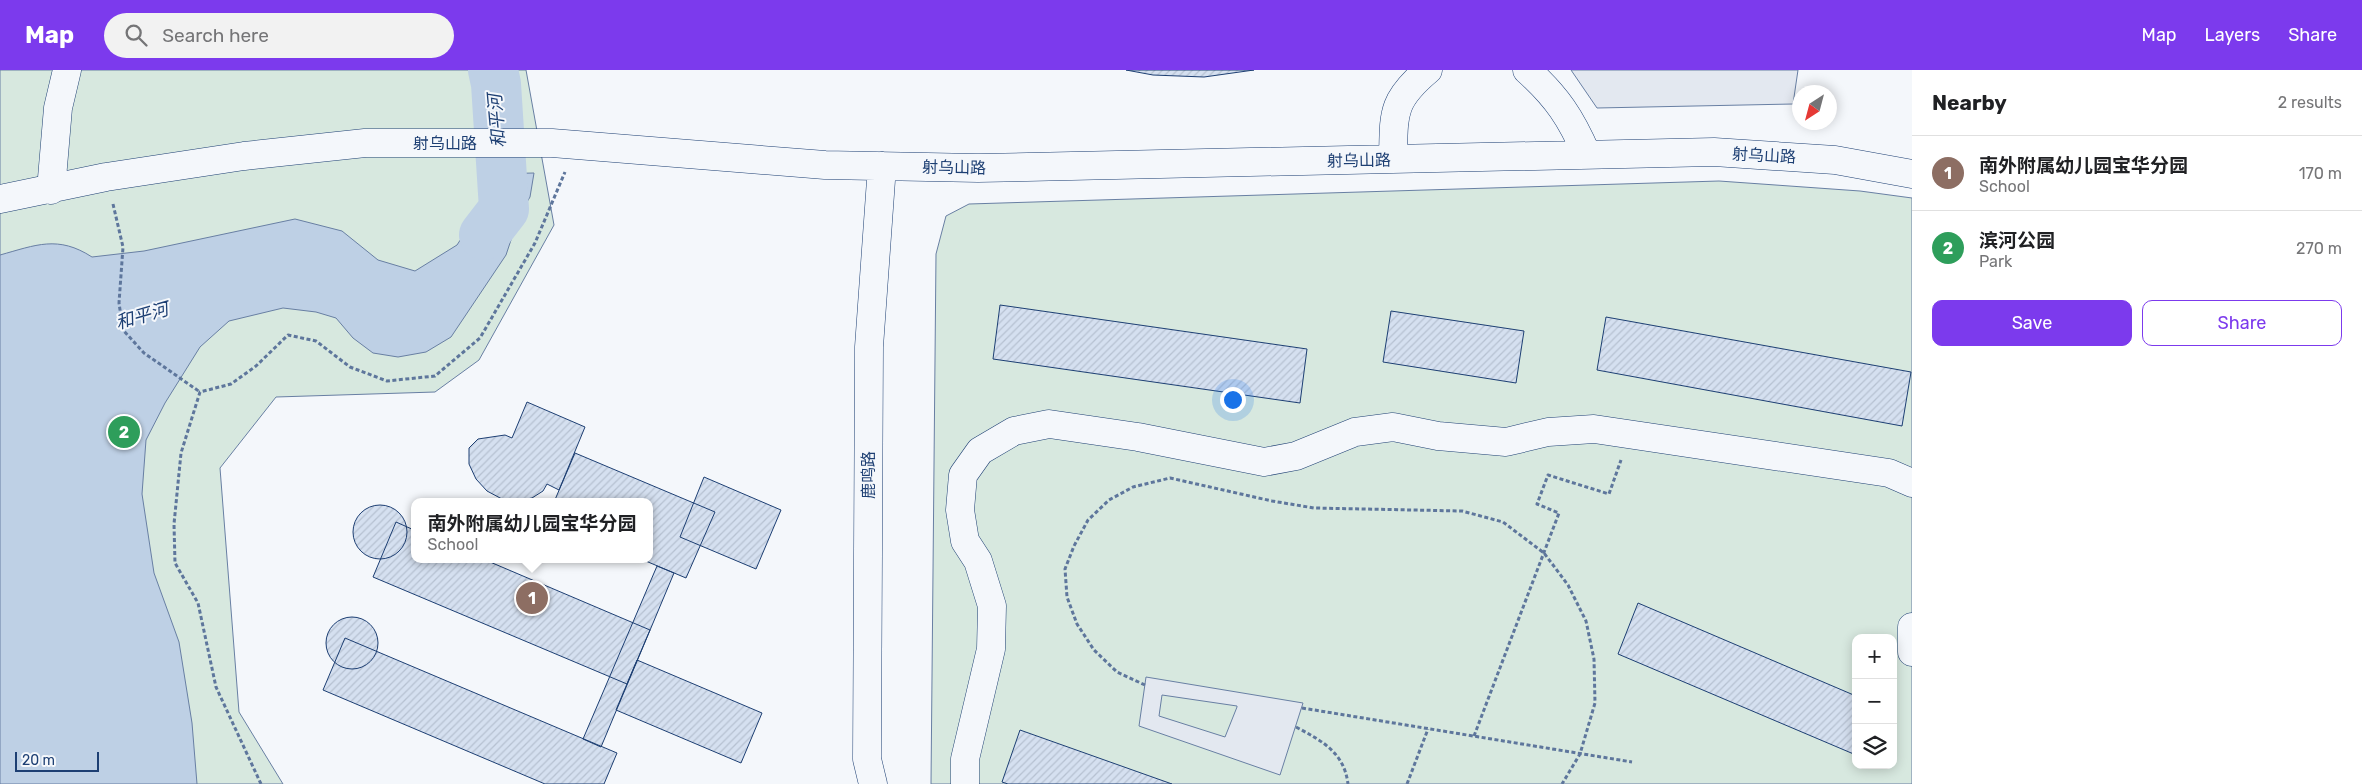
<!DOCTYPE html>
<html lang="en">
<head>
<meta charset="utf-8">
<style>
	:root { --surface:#fff; --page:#f2f2f2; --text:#202124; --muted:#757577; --line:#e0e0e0; --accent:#7c3aed }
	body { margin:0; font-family:Rubik,"Noto Sans SC",sans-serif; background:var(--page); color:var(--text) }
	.controls { position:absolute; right:15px; bottom:15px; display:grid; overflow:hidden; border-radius:10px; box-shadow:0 2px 12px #0003 }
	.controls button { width:45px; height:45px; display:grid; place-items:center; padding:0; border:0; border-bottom:1px solid var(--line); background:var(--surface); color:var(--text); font:25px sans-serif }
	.compass { position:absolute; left:1792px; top:15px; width:45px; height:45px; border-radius:50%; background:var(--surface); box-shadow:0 2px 12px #0003; rotate:216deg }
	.scale { position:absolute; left:15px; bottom:12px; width:84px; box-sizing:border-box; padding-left:5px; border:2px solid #1d3f73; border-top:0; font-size:14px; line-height:18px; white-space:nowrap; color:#1d3f73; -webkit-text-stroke:4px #f4f7fb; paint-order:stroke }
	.you { position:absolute; left:1232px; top:329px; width:18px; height:18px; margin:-12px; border:4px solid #fff; border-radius:50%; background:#1a73e8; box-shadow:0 0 0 8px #1a73e833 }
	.badge { display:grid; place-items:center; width:32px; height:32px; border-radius:50%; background:var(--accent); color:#fff; font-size:16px; font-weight:700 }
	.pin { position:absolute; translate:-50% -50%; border:2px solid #fff; box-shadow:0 1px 5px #0006 }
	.popup { position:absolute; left:411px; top:428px; width:242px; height:65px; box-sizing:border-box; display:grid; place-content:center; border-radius:10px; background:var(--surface); filter:drop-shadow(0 1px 4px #0005); font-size:16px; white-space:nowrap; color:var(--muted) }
	.popup b { font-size:19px; color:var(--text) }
	.popup::after { content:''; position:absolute; left:50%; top:100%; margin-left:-10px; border:10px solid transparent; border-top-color:var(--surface) }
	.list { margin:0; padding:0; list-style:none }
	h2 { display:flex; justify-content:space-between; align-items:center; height:65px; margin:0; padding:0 20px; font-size:21px }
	h2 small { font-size:16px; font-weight:400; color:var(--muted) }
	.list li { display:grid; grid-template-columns:32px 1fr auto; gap:15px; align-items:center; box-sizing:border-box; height:75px; padding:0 20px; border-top:1px solid var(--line) }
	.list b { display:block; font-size:19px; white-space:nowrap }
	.list p { margin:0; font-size:16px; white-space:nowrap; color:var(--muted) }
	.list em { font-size:16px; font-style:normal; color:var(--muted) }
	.actions { display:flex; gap:10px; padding:15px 20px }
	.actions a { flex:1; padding:11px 0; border:1px solid var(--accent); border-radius:10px; text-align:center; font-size:18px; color:var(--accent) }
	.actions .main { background:var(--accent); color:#fff }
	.icon { flex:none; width:28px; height:28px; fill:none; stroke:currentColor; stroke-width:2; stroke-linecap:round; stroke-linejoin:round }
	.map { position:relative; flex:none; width:1912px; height:714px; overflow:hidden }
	header { display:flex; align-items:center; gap:30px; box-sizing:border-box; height:70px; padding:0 25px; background:var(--accent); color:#fff }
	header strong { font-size:24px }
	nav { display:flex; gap:28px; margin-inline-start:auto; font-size:18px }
	.search { width:350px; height:45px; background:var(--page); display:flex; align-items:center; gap:12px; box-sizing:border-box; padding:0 18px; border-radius:28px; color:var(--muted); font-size:19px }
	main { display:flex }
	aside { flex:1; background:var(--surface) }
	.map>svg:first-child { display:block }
	.green { fill:#d7e8df; stroke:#687fa3; fill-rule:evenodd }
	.parking { fill:#e3e8f0; stroke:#687fa3; fill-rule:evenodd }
	.water { fill:#bed0e5; stroke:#687fa3 }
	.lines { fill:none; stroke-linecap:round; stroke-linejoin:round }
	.river { stroke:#bed0e5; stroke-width:50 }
	.building { fill:url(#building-hatch); stroke:#1d3f73 }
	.minor-casing { stroke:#1d3f73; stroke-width:29 }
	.path { stroke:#5e769c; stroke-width:3; stroke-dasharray:4 2.5; stroke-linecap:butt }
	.minor { stroke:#f4f7fb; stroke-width:28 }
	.labels { text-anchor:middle; stroke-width:4; stroke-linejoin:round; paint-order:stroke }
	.street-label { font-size:16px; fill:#1d3f73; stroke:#f4f7fb }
	.water-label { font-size:18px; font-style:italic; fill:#1d3f73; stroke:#f4f7fb }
</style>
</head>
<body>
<header>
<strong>Map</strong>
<div class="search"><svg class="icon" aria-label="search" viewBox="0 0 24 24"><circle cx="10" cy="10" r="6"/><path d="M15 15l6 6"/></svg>Search here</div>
<nav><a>Map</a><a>Layers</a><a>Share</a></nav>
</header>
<main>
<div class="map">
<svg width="1912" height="714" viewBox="0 0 1912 714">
	<defs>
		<pattern id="building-hatch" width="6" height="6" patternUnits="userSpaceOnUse" patternTransform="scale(1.25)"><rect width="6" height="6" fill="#d5e0f0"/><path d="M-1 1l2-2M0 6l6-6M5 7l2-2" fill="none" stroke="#b6c1d1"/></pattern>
	</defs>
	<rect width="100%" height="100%" fill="#f4f7fb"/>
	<path class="green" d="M 0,0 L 526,0 L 554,155 L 479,290 L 435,322 L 276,327 L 220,398 L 239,642 L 283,714 L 0,714 Z
		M 1719,111 L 1860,121 L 1912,128 L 1912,714 L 931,714 L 936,184 L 946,146 L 969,134 ZM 1856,568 L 1893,568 L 1893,695 L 1856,695 Z"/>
	<path class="parking" d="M 1571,0 L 1798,0 L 1793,34 L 1597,38 Z
		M 1146,607 L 1303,633 L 1280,705 L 1139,656 ZM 1162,625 L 1237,636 L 1237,637 L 1225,667 L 1159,646 Z"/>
	<path class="water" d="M 534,103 L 530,127 L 519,146 L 506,185 L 451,267 L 426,282 L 398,287 L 373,283 L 353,268 L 336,248 L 316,242 L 283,238 L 229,251 L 200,277 L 165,333 L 146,370 L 142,424 L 154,503 L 179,572 L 192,653 L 197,714 L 0,714 L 0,185 C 36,175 58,165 92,187 L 144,181 L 295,149 L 342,161 L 378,190 L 415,201 L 457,175 L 479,141 L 489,104 Z"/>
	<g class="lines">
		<path class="river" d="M 484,165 L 504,139 L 496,14 L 493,0"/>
	</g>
	<path class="building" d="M 1126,0 L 1254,0 L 1204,7 L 1153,5 Z
		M 1000,235 L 1307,279 L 1300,333 L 993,289 Z
		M 1391,241 L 1524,261 L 1516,313 L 1383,292 Z
		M 1606,247 L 1911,302 L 1902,356 L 1597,300 Z
		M 527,332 L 585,357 L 559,420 L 547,414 L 543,421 L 532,428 L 515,431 L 502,429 L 487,421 L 476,409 L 469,394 L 469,378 L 478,369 L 505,365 L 512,368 Z
		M 575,383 L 715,442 L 686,508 L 641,489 L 650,489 L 650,432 L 554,432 Z
		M 704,407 L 781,440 L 756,499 L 680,467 Z
		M353 462a27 27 0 1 1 54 0a27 27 0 1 1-54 0Z
		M 396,452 L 414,460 L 414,489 L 483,489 L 650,560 L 627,614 L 373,507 Z
		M 657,496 L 674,503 L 601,677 L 583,669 Z
		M 1638,533 L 1856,626 L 1856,685 L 1618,584 Z
		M326 573a26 26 0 1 1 52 0a26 26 0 1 1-52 0Z
		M 345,568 L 617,683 L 604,714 L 545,714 L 323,620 Z
		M 637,590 L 762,643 L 741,693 L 616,640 Z
		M 1020,660 L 1172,714 L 1008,714 L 1002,712 Z"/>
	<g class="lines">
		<defs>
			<path id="minor" d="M 1527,0 C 1557,27 1571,48 1587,85
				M 1393,89 C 1394,44 1391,31 1428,0
				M 51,120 L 58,38 L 67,0
				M 0,129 L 106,107 L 244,86 L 365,73 L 552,73 L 825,95 L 978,98 L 1714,82 L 1835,90 L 1912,104
				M 1912,557 L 1912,582
				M 873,714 L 867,689 L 869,277 L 882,96
				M 965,714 L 965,689 L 991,579 L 992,536 L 978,491 L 965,471 L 960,440 L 963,405 L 980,381 L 1014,361 L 1049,354 L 1138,367 L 1264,392 L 1296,386 L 1355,362 L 1393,357 L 1438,366 L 1506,372 L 1548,362 L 1594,359 L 1889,403 L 1912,413"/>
		</defs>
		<use href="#minor" class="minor-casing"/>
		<path class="path" d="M 113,134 L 123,177 L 119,233 L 123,260 L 144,283 L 200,322
			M 1145,615 L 1117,602 L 1094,580 L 1077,554 L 1067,527 L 1065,499 L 1074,476 L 1088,450 L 1109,430 L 1133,417 L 1170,408 L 1272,431 L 1314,438 L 1462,441 L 1503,452 L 1544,483 L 1568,515 L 1586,551 L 1594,589 L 1595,633 L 1580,684 L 1562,714
			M 1302,638 L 1632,692
			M 1296,657 C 1322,671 1344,682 1348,714
			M 1474,666 L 1559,443 L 1537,434 L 1548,405 L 1609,424 L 1621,390
			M 261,714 L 216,617 L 198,533 L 175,493 L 174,454 L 181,383 L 200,322 L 231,314 L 256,296 L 288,265 L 316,271 L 350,297 L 387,311 L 435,306 L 480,268 L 535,173 L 565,102
			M 1407,714 L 1428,659"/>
		<use href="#minor" class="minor"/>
	</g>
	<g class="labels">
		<g class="street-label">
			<text x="445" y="79">射乌山路</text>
			<text transform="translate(1764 85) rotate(3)" y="6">射乌山路</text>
			<text transform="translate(1359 90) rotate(-1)" y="6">射乌山路</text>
			<text transform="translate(954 97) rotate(1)" y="6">射乌山路</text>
			<text transform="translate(868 405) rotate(-90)" y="6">鹿鸣路</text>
		</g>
		<g class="water-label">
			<text transform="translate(497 51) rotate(-95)" y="6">和平河</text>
			<text transform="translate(142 246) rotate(-16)" y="6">和平河</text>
		</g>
	</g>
</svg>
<div class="controls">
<button>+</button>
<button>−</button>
<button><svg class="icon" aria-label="layers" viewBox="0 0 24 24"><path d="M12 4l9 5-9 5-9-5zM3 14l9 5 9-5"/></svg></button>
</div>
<svg class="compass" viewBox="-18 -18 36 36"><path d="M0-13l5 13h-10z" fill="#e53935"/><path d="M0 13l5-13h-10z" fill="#757577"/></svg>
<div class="scale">20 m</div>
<div class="you"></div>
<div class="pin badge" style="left:532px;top:528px;background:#8d6e63">1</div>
<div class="popup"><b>南外附属幼儿园宝华分园</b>School</div>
<div class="pin badge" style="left:124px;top:362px;background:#2e9e5b">2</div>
</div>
<aside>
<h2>Nearby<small>2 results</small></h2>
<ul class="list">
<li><span class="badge" style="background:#8d6e63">1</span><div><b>南外附属幼儿园宝华分园</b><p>School</p></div><em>170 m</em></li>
<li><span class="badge" style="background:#2e9e5b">2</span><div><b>滨河公园</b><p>Park</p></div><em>270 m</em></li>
</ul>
<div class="actions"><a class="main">Save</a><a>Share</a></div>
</aside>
</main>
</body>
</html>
